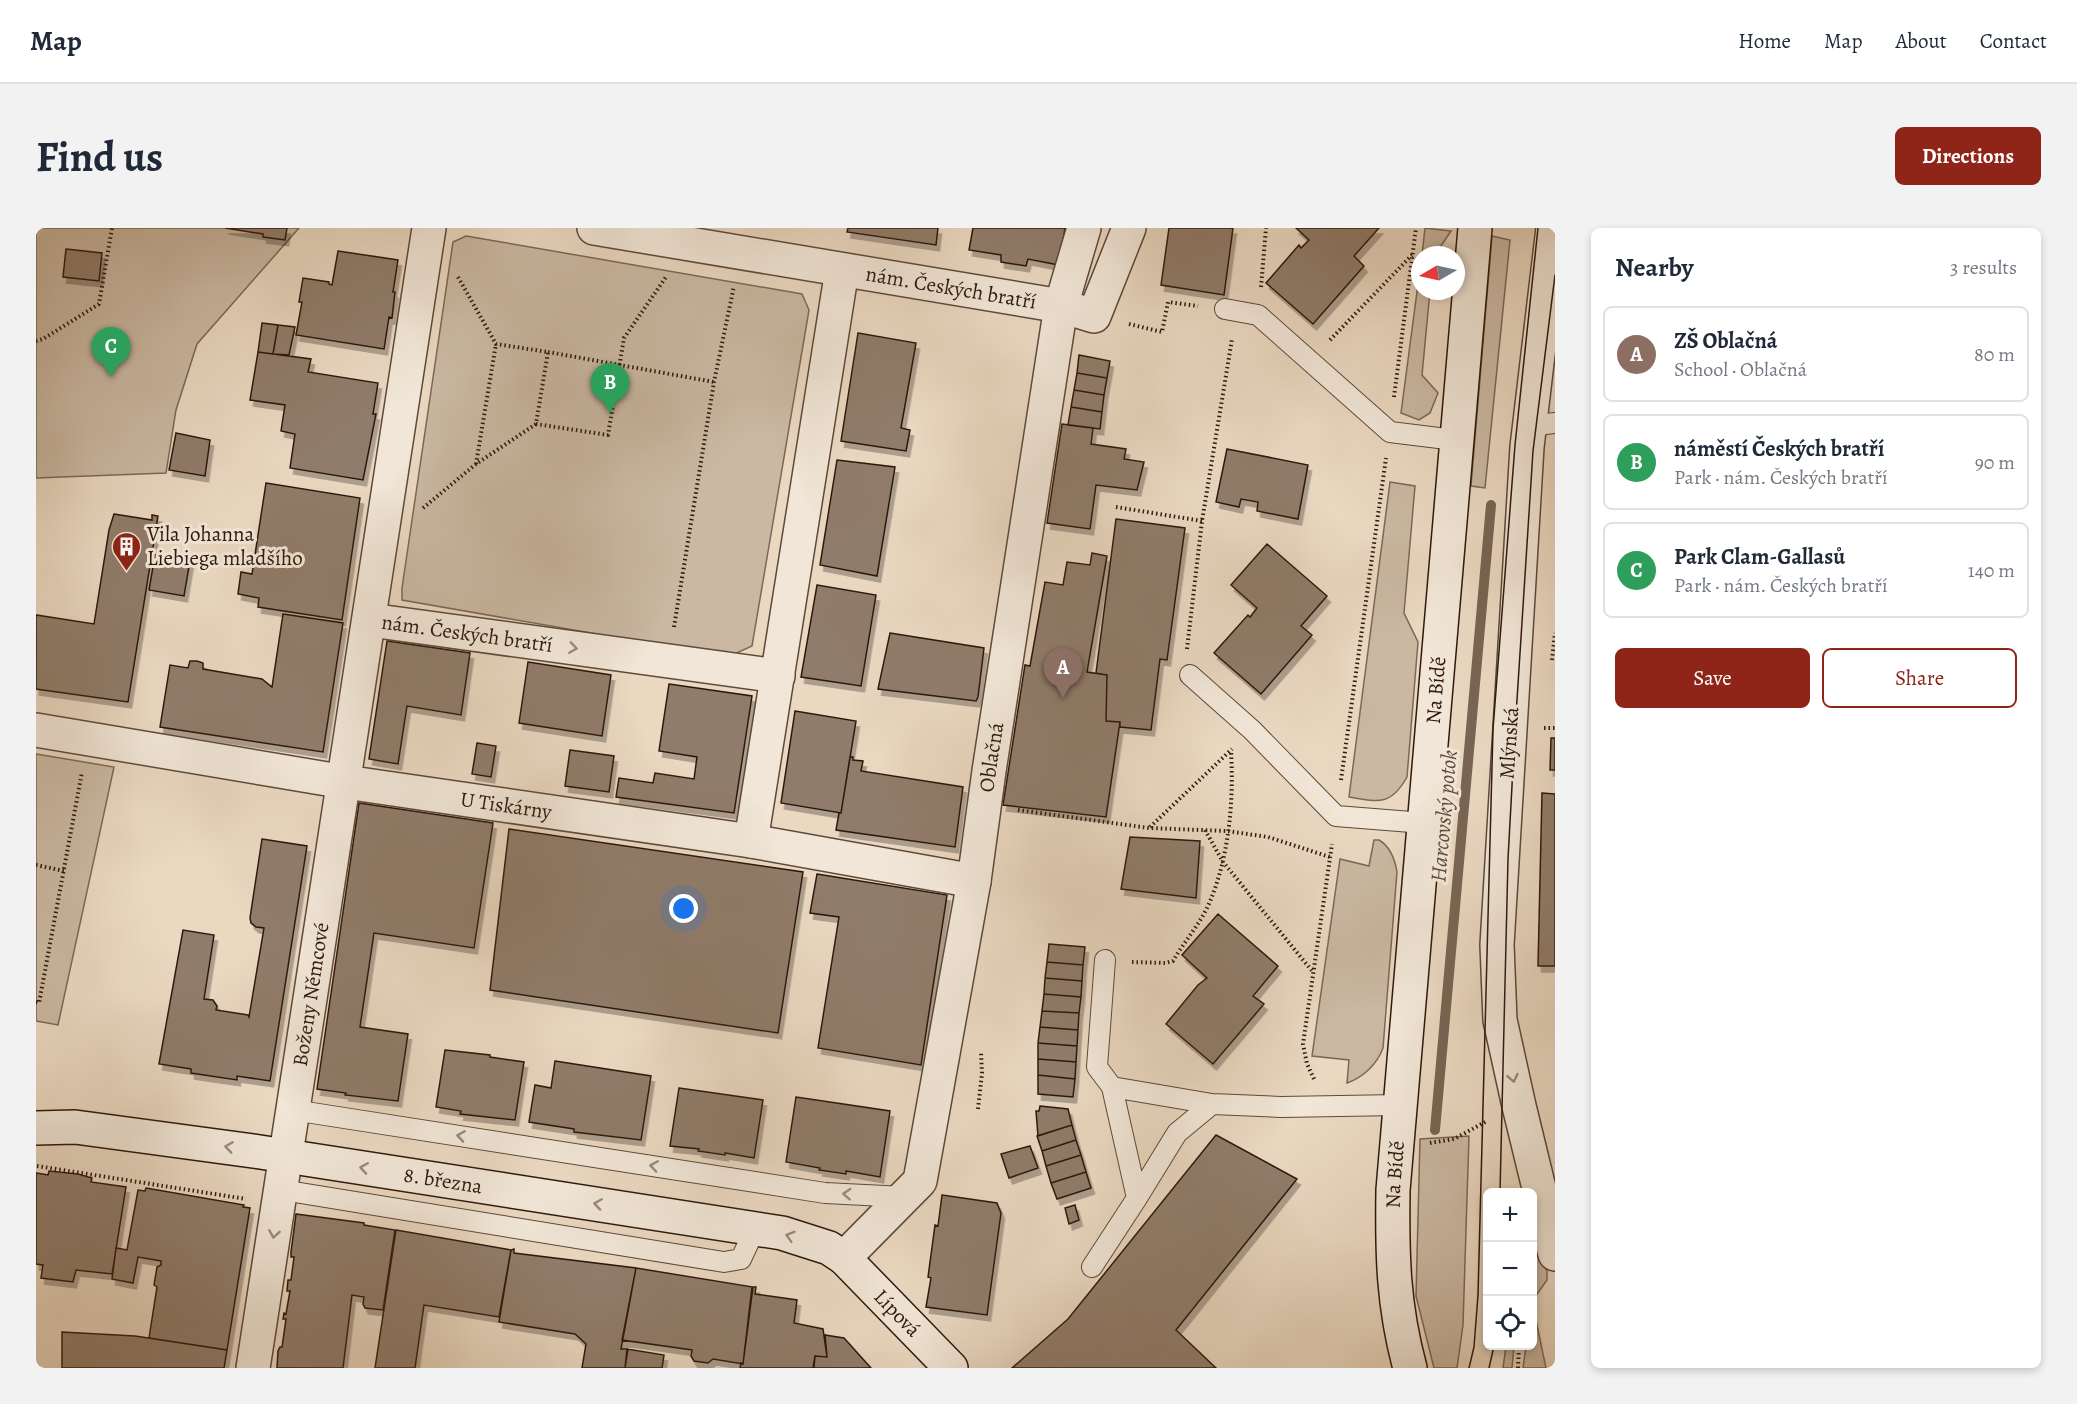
<!DOCTYPE html>
<html lang="en">
<head>
<meta charset="utf-8">
<style>
	:root { --surface:#fff; --page:#f2f2f3; --text:#1f2937; --muted:#747a83; --line:#e0e1e3; --accent:#8f2418 }
	body { margin:0; font-family:Alegreya,serif; background:var(--page); color:var(--text) }
	.controls { position:absolute; right:18px; bottom:18px; display:grid; overflow:hidden; border-radius:9px; box-shadow:0 3px 9px #0003 }
	.controls button { width:54px; height:54px; display:grid; place-items:center; padding:0; border:0; border-bottom:2px solid var(--line); background:var(--surface); color:var(--text); font:30px sans-serif }
	.compass { position:absolute; left:1375px; top:18px; width:54px; height:54px; border-radius:50%; background:var(--surface); box-shadow:0 3px 9px #0003; rotate:261deg }
	.you { position:absolute; left:648px; top:681px; width:21px; height:21px; margin:-15px; border:4px solid #fff; border-radius:50%; background:#1a73e8; box-shadow:0 0 0 9px #1a73e833 }
	.badge { display:grid; place-items:center; width:39px; height:39px; border-radius:50%; background:var(--accent); color:#fff; font-size:20px; font-weight:700 }
	.pin { position:absolute; translate:-50% -50px; filter:drop-shadow(0 2px 3px #0008) }
	.pin::after { content:''; position:absolute; top:32px; width:21px; height:18px; background:inherit; clip-path:polygon(0 0,100% 0,50% 100%) }
	.list { margin:0; padding:0; list-style:none }
	h2 { display:flex; justify-content:space-between; align-items:center; height:78px; margin:0; padding:0 24px; font-size:26px }
	h2 small { font-size:20px; font-weight:400; color:var(--muted) }
	.list li { display:grid; grid-template-columns:39px 1fr auto; gap:18px; align-items:center; box-sizing:border-box; height:96px; margin:0 12px 12px; padding:0 12px; border:2px solid var(--line); border-radius:9px }
	.list b { display:block; font-size:22px; white-space:nowrap }
	.list p { margin:0; font-size:20px; white-space:nowrap; color:var(--muted) }
	.list em { font-size:20px; font-style:normal; color:var(--muted) }
	.actions { display:flex; gap:12px; padding:18px 24px }
	.actions a { flex:1; padding:14px 0; border:2px solid var(--accent); border-radius:9px; text-align:center; font-size:21px; color:var(--accent) }
	.actions .main { background:var(--accent); color:#fff }
	.icon { flex:none; width:33px; height:33px; fill:none; stroke:currentColor; stroke-width:2; stroke-linecap:round; stroke-linejoin:round }
	.map { position:relative; flex:none; width:1519px; height:1140px; overflow:hidden; border-radius:9px }
	header { display:flex; align-items:center; gap:36px; box-sizing:border-box; height:84px; padding:0 30px; background:var(--surface); border-bottom:2px solid var(--line) }
	header strong { font-size:28px }
	nav { display:flex; gap:33px; margin-inline-start:auto; font-size:21px }
	.intro { display:flex; align-items:center; justify-content:space-between; box-sizing:border-box; height:144px; padding:0 36px }
	h1 { margin:0; font-size:42px }
	.button { padding:15px 27px; border-radius:9px; background:var(--accent); color:#fff; font-size:21px; font-weight:700 }
	main { display:flex; gap:36px; padding:0 36px }
	aside { flex:1; background:var(--surface); border-radius:9px; box-shadow:0 3px 9px #0003 }
	.map>svg:first-child { display:block }
	.green { fill:#cab8a2; stroke:#7c6858; stroke-width:1.5 }
	.lines { fill:none; stroke-linecap:round; stroke-linejoin:round }
	.stream { stroke:#796554; stroke-width:10 }
	.building { fill:#907c6b; stroke:#2f190d; stroke-width:1.5; filter:url(#shadow) }
	.lane-casing { stroke:#5e493a; stroke-width:22 }
	.street-casing { stroke:#5e493a; stroke-width:36 }
	.secondary-casing { stroke:#2f190d; stroke-width:36 }
	.path { stroke:#2f190d; stroke-width:4; stroke-dasharray:1.5 3; stroke-linecap:butt }
	.lane { stroke:#f1e6d7; stroke-width:20 }
	.street { stroke:#f1e6d7; stroke-width:33 }
	.secondary { stroke:#f1e6d7; stroke-width:33 }
	.tram { stroke:#2f190d; stroke-width:1.5 }
	.oneway { stroke:#9a8a7c }
	.labels { text-anchor:middle; stroke-width:6; stroke-linejoin:round; paint-order:stroke }
	.street-label { font-size:21px; fill:#2f190d; stroke:#f1e6d7 }
	.poi-label { font-size:21px; fill:#2f190d; stroke:#f1e6d7; text-anchor:start }
	.water-label { font-size:22px; font-style:italic; fill:#604b3d; stroke:#f1e6d7 }
</style>
</head>
<body>
<header>
<strong>Map</strong>
<nav><a>Home</a><a>Map</a><a>About</a><a>Contact</a></nav>
</header>
<div class="intro"><h1>Find us</h1><a class="button">Directions</a></div>
<main>
<div class="map">
<svg width="1519" height="1140" viewBox="0 0 1519 1140">
	<defs>
		<filter id="shadow"><feDropShadow dx="3.5" dy="6" stdDeviation="0" flood-color="#0004"/></filter>
	</defs>
	<rect width="100%" height="100%" fill="#ead8c1"/>
	<filter id="stains"><feTurbulence type="fractalNoise" baseFrequency=".00333" numOctaves="4"/><feColorMatrix values="0 0 0 0 .2 0 0 0 0 .09 0 0 0 0 .02 0 0 0 .5 -.17"/></filter>
	<radialGradient id="worn" r=".72"><stop offset=".6" stop-color="#630" stop-opacity="0"/><stop offset="1" stop-color="#630" stop-opacity=".3"/></radialGradient>
	<path class="green" d="M 0,0 L 263,0 L 161,116 L 140,182 L 130,245 L 0,250 Z
		M 1389,0 L 1415,3 L 1399,27 L 1386,27 Z
		M 430,8 L 766,66 L 773,82 L 716,418 L 692,429 L 366,372 L 366,360 L 417,14 Z
		M 1456,8 L 1474,12 L 1449,260 L 1435,258 Z
		M 1384,41 L 1384,63 L 1394,63 L 1386,147 L 1402,165 L 1394,185 L 1383,192 L 1365,185 Z
		M 1354,254 L 1379,258 L 1368,385 L 1382,414 L 1371,549 C 1355,578 1342,574 1313,569 Z
		M 0,526 L 78,539 L 22,797 L 0,793 Z
		M 1338,612 L 1343,612 C 1355,619 1359,632 1361,644 L 1347,820 C 1341,836 1328,849 1311,855 L 1313,832 L 1276,828 L 1304,631 L 1333,638 Z
		M 1433,908 L 1427,1097 L 1421,1140 L 1398,1140 L 1380,1068 L 1384,911 Z
		M 1500,999 L 1511,1044 L 1511,1052 L 1497,1072 L 1496,1001 Z
		M 1497,1078 L 1510,1140 L 1487,1140 L 1490,1118 L 1496,1118 Z
		M 1470,1118 L 1478,1118 L 1476,1140 L 1467,1140 Z"/>
	<g class="lines">
		<path class="stream" d="M 1399,902 L 1455,277"/>
	</g>
	<path class="building" d="M 189,0 L 251,0 L 249,12 L 227,9 L 227,6 Z
		M 812,0 L 902,0 L 900,17 L 811,4 Z
		M 937,0 L 1029,0 L 1023,37 L 992,31 L 990,38 L 965,34 L 965,27 L 933,22 Z
		M 1133,0 L 1197,0 L 1188,67 L 1125,57 Z
		M 1260,0 L 1343,0 L 1318,28 L 1328,38 L 1277,96 L 1230,55 L 1263,17 L 1265,20 L 1273,12 Z
		M 30,21 L 66,25 L 63,53 L 27,49 Z
		M 302,23 L 362,32 L 357,64 L 359,64 L 356,90 L 353,89 L 348,121 L 260,107 L 266,74 L 263,74 L 267,50 L 293,54 L 293,56 L 296,57 Z
		M 226,95 L 242,97 L 237,126 L 222,124 Z
		M 242,97 L 259,99 L 253,127 L 237,126 Z
		M 822,105 L 880,115 L 865,200 L 874,202 L 870,223 L 805,213 Z
		M 222,124 L 275,131 L 272,144 L 342,155 L 337,186 L 340,186 L 327,252 L 254,240 L 259,206 L 245,203 L 249,177 L 214,172 Z
		M 1043,127 L 1074,133 L 1071,150 L 1041,145 Z
		M 1041,145 L 1071,150 L 1068,167 L 1038,162 Z
		M 1038,162 L 1068,167 L 1066,184 L 1035,179 Z
		M 1035,179 L 1066,184 L 1064,201 L 1032,197 Z
		M 1026,196 L 1057,200 L 1055,216 L 1090,221 L 1088,231 L 1108,234 L 1101,262 L 1060,257 L 1054,301 L 1011,295 Z
		M 140,205 L 174,212 L 169,248 L 133,242 Z
		M 1191,221 L 1272,237 L 1262,291 L 1221,283 L 1222,274 L 1205,271 L 1203,279 L 1180,274 Z
		M 801,232 L 859,239 L 841,348 L 784,337 Z
		M 230,255 L 324,270 L 306,392 L 222,379 L 223,370 L 202,366 L 205,344 L 216,346 Z
		M 78,286 L 116,292 L 116,287 L 122,288 L 92,474 L 0,461 L 0,387 L 58,396 L 73,302 Z
		M 1080,291 L 1149,300 L 1131,432 L 1124,431 L 1115,502 L 1084,499 L 1084,494 L 1070,493 L 1071,447 L 1060,445 Z
		M 1231,316 L 1291,368 L 1265,398 L 1276,407 L 1225,466 L 1178,425 L 1212,387 L 1214,389 L 1221,380 L 1195,357 Z
		M 1056,325 L 1071,328 L 1051,444 L 1071,447 L 1070,493 L 1084,494 L 1070,589 L 967,577 L 989,437 L 994,438 L 1009,354 L 1027,357 L 1031,334 L 1054,337 Z
		M 119,327 L 154,333 L 148,368 L 113,362 Z
		M 781,357 L 840,367 L 825,458 L 765,449 Z
		M 247,386 L 307,395 L 287,524 L 124,499 L 134,437 L 152,440 L 154,433 L 161,433 L 167,435 L 167,441 L 226,451 L 236,459 Z
		M 854,405 L 948,420 L 942,469 L 940,473 L 842,461 Z
		M 351,413 L 434,425 L 425,487 L 371,478 L 362,536 L 333,531 Z
		M 492,434 L 575,447 L 566,508 L 483,495 Z
		M 633,456 L 716,468 L 698,585 L 580,569 L 583,550 L 617,555 L 619,545 L 658,551 L 661,529 L 623,523 Z
		M 759,483 L 820,493 L 805,585 L 745,575 Z
		M 1515,510 L 1519,510 L 1519,542 L 1514,542 Z
		M 441,515 L 460,518 L 455,549 L 436,546 Z
		M 534,522 L 578,528 L 573,564 L 529,558 Z
		M 814,529 L 817,529 L 817,532 L 827,533 L 825,543 L 927,559 L 919,619 L 800,602 L 803,585 L 805,585 Z
		M 1506,565 L 1519,566 L 1519,738 L 1502,738 Z
		M 323,575 L 457,595 L 438,720 L 338,705 L 324,799 L 372,806 L 362,873 L 309,867 L 310,865 L 281,861 Z
		M 473,601 L 767,644 L 742,805 L 454,762 Z
		M 1094,609 L 1164,613 L 1160,670 L 1085,661 Z
		M 226,611 L 271,618 L 234,853 L 201,848 L 201,852 L 155,845 L 155,841 L 123,836 L 147,702 L 178,707 L 168,771 L 177,772 L 181,778 L 180,782 L 212,787 L 213,789 L 228,700 L 220,699 L 215,695 L 214,690 Z
		M 781,646 L 911,667 L 885,837 L 782,820 L 803,689 L 774,685 Z
		M 1182,686 L 1242,738 L 1217,768 L 1228,776 L 1177,836 L 1130,796 L 1162,757 L 1171,750 L 1146,727 Z
		M 1013,716 L 1049,719 L 1047,737 L 1011,734 Z
		M 1011,734 L 1047,737 L 1046,753 L 1009,750 Z
		M 1009,750 L 1046,753 L 1045,769 L 1008,766 Z
		M 1008,766 L 1045,769 L 1043,785 L 1006,783 Z
		M 1006,783 L 1043,785 L 1042,802 L 1004,799 Z
		M 1004,799 L 1042,802 L 1041,818 L 1002,815 Z
		M 1002,815 L 1041,818 L 1040,834 L 1002,831 Z
		M 409,822 L 454,827 L 454,829 L 488,834 L 479,892 L 424,886 L 425,883 L 400,879 Z
		M 1002,831 L 1040,834 L 1039,851 L 1002,847 Z
		M 519,833 L 615,848 L 605,912 L 538,904 L 538,901 L 493,894 L 499,857 L 515,860 Z
		M 1002,847 L 1039,851 L 1037,869 L 1002,866 Z
		M 643,860 L 727,872 L 718,930 L 689,925 L 689,927 L 662,923 L 663,921 L 634,918 Z
		M 760,869 L 854,883 L 844,949 L 810,943 L 810,946 L 783,942 L 784,940 L 750,934 Z
		M 1004,878 L 1032,881 L 1036,897 L 1002,908 L 1000,883 L 1003,883 Z
		M 1036,897 L 1040,912 L 1006,923 L 1001,908 Z
		M 1180,907 L 1261,951 L 1140,1102 L 1180,1140 L 976,1140 L 1032,1091 Z
		M 1040,912 L 1045,927 L 1010,938 L 1006,923 Z
		M 994,918 L 1002,940 L 973,950 L 965,926 Z
		M 1045,927 L 1050,944 L 1015,955 L 1010,938 Z
		M 13,943 L 42,946 L 56,950 L 55,954 L 90,959 L 76,1046 L 40,1042 L 37,1054 L 5,1050 L 7,1037 L 0,1036 L 0,945 L 12,947 Z
		M 1050,944 L 1055,960 L 1021,971 L 1015,955 Z
		M 110,960 L 208,977 L 207,979 L 214,980 L 191,1122 L 113,1110 L 121,1059 L 118,1057 L 121,1039 L 125,1037 L 125,1033 L 102,1029 L 97,1055 L 76,1051 L 80,1020 L 91,1022 L 102,962 L 109,963 Z
		M 906,967 L 961,975 L 965,985 L 951,1087 L 890,1079 L 895,1050 L 892,1049 L 899,997 L 902,998 Z
		M 1039,977 L 1043,992 L 1033,996 L 1029,980 Z
		M 260,986 L 328,995 L 328,997 L 359,1002 L 347,1082 L 329,1080 L 327,1076 L 328,1069 L 316,1067 L 307,1140 L 241,1140 L 242,1123 L 244,1119 L 246,1119 L 250,1091 L 247,1091 L 248,1085 L 250,1086 L 254,1063 L 251,1063 L 252,1052 L 255,1052 L 258,1029 L 255,1029 L 255,1024 Z
		M 360,1002 L 475,1022 L 463,1089 L 388,1077 L 379,1140 L 339,1140 Z
		M 478,1021 L 478,1025 L 600,1040 L 585,1121 L 592,1121 L 589,1140 L 546,1140 L 550,1116 L 539,1106 L 463,1094 L 475,1022 Z
		M 600,1040 L 717,1059 L 707,1136 L 677,1131 L 672,1135 L 658,1133 L 655,1128 L 656,1122 L 586,1112 Z
		M 716,1059 L 720,1059 L 719,1066 L 761,1072 L 758,1095 L 787,1101 L 791,1129 L 779,1128 L 777,1140 L 704,1140 L 705,1135 L 707,1136 Z
		M 26,1104 L 99,1108 L 191,1122 L 188,1140 L 26,1140 Z
		M 789,1107 L 808,1110 L 835,1140 L 778,1140 L 779,1128 L 791,1129 Z
		M 591,1121 L 628,1127 L 626,1140 L 589,1140 Z"/>
	<g class="lines">
		<defs>
			<path id="lane" d="M 1189,81 L 1222,87 L 1354,204 L 1419,212
				M 1494,198 L 1519,195
				M 1154,447 L 1216,502 L 1300,588 L 1388,595
				M 1069,732 L 1061,839 L 1076,859 L 1101,970
				M 1076,859 L 1176,876 L 1245,879 L 1363,877
				M 257,882 L 789,965 L 869,969
				M 246,962 L 688,1034 L 705,1031 L 719,1001
				M 1056,1039 L 1101,970 L 1141,905 L 1176,876"/>
			<g id="street">
				<path id="s1" d="M 558,0 L 1025,78 L 1058,88 L 1093,0"/>
				<path d="M 1517,0 L 1491,219 L 1461,717 L 1464,792 L 1483,878 L 1519,1026"/>
				<path id="s2" d="M 334,392 L 742,448"/>
				<path id="s3" d="M 0,502 L 309,554 L 715,613 L 938,653"/>
				<path d="M 715,613 L 806,42"/>
				<path id="s4" d="M 808,1030 L 884,953 L 938,653 L 953,543 L 1025,78 L 1048,0"/>
				<path id="s5" d="M 217,1140 L 393,0"/>
			</g>
			<g id="secondary">
				<path id="s6" d="M 0,900 L 39,899 L 224,924 L 746,1005 L 793,1020 L 808,1030 L 915,1140"/>
				<path id="s7" d="M 1374,1140 C 1357,1078 1356,1026 1357,962 L 1439,0"/>
			</g>
		</defs>
		<use href="#lane" class="lane-casing"/>
		<use href="#street" class="street-casing"/>
		<use href="#secondary" class="secondary-casing"/>
		<path class="path" d="M 422,49 L 460,116 L 512,124 L 500,196 L 572,207 L 588,110 L 630,49
			M 1225,59 L 1230,0
			M 1093,96 L 1126,104 L 1132,74 L 1162,78
			M 1294,112 L 1376,27
			M 0,113 L 7,111 L 63,76 L 76,0
			M 512,124 L 678,154
			M 1358,169 L 1380,0
			M 440,236 L 460,116
			M 1080,279 L 1166,293
			M 387,280 L 440,236 L 500,196
			M 638,399 L 678,154 L 698,58
			M 1151,421 L 1166,293 L 1196,111
			M 1516,432 L 1519,405
			M 1508,500 L 1519,500
			M 1305,552 L 1350,230
			M 982,582 L 1113,600 L 1191,603 L 1232,609 L 1294,629
			M 1114,599 L 1196,521
			M 1169,602 L 1187,634 L 1277,744
			M 0,637 L 28,643
			M 1096,734 L 1129,735 L 1137,733 C 1148,714 1163,697 1172,678 C 1193,631 1198,573 1195,523
			M 0,774 L 3,775 L 46,544
			M 1278,851 L 1271,836 L 1267,816 L 1296,616
			M 942,881 L 946,845 L 945,824
			M 1394,915 L 1418,911 L 1451,893
			M 1,938 L 210,971
			M 1482,1140 L 1483,1118"/>
		<use href="#lane" class="lane"/>
		<use href="#street" class="street"/>
		<use href="#secondary" class="secondary"/>
		<path class="tram" d="M 1464,964 L 1472,631 L 1479,503 L 1497,223 L 1519,47
			M 1433,1140 L 1438,1119 L 1442,1067 L 1457,501 L 1479,217 L 1502,0
			M 1453,1140 L 1458,1118"/>
	</g>
	<defs><path id="oneway-chevron" d="M-2-3.5L2.5 0L-2 3.5" fill="none" stroke-width="1.6" stroke-linecap="round" stroke-linejoin="round" transform="scale(1.5)"/></defs>
	<g class="oneway">
		<use href="#oneway-chevron" transform="translate(537 420) rotate(8)"/>
		<use href="#oneway-chevron" transform="translate(1477 850) rotate(78)"/>
		<use href="#oneway-chevron" transform="translate(425 908) rotate(-171)"/>
		<use href="#oneway-chevron" transform="translate(193 919) rotate(-172)"/>
		<use href="#oneway-chevron" transform="translate(618 938) rotate(-171)"/>
		<use href="#oneway-chevron" transform="translate(328 940) rotate(-171)"/>
		<use href="#oneway-chevron" transform="translate(811 966) rotate(-177)"/>
		<use href="#oneway-chevron" transform="translate(562 976) rotate(-171)"/>
		<use href="#oneway-chevron" transform="translate(238 1006) rotate(99)"/>
		<use href="#oneway-chevron" transform="translate(754 1008) rotate(-163)"/>
	</g>
	<defs>
		<symbol id="building-pin" viewBox="-11 -11 22 30"><path d="M0 17L-7.5 6A9.5 9.5 0 1 1 7.5 6Z" fill="#8f2418" stroke="#f1e6d7"/><path d="M-4-6H4V6H1V3H-1V6H-4ZM-2.5-4.3h1.7v1.8h-1.7ZM.8-4.3h1.7v1.8H.8ZM-2.5-1h1.7V.8h-1.7ZM.8-1h1.7V.8H.8Z" fill="#fff"/></symbol>
	</defs>
	<g fill-rule="evenodd">
		<use href="#building-pin" x="74" y="302" width="33" height="45"/>
	</g>
	<g class="labels">
		<g class="street-label">
			<text dy="7" stroke="none"><textPath href="#s1" startOffset="362">nám. Českých bratří</textPath></text>
			<text dy="7" stroke="none"><textPath href="#s2" startOffset="98">nám. Českých bratří</textPath></text>
			<text dy="7" stroke="none"><textPath href="#s7" startOffset="681">Na Bídě</textPath></text>
			<text transform="translate(1473 515) rotate(-86)" y="7">Mlýnská</text>
			<text dy="7" stroke="none"><textPath href="#s4" startOffset="538">Oblačná</textPath></text>
			<text dy="7" stroke="none"><textPath href="#s3" startOffset="476">U Tiskárny</textPath></text>
			<text dy="7" stroke="none"><textPath href="#s5" startOffset="378">Boženy Němcové</textPath></text>
			<text dy="7" stroke="none"><textPath href="#s7" startOffset="195">Na Bídě</textPath></text>
			<text dy="7" stroke="none"><textPath href="#s6" startOffset="411">8. března</textPath></text>
			<text dy="7" stroke="none"><textPath href="#s6" startOffset="898">Lípová</textPath></text>
		</g>
		<g class="poi-label">
			<text x="111" y="313">Vila Johanna<tspan x="111" dy="24">Liebiega mladšího</tspan></text>
		</g>
		<g class="water-label">
			<text transform="translate(1407 588) rotate(-85)" y="8">Harcovský potok</text>
		</g>
	</g>
	<rect width="100%" height="100%" filter="url(#stains)"/>
	<rect width="100%" height="100%" fill="url(#worn)"/>
</svg>
<div class="controls">
<button>+</button>
<button>−</button>
<button><svg class="icon" aria-label="locate" viewBox="0 0 24 24"><circle cx="12" cy="12" r="6"/><path d="M12 2v4M12 18v4M2 12h4M18 12h4"/></svg></button>
</div>
<svg class="compass" viewBox="-18 -18 36 36"><path d="M0-13l5 13h-10z" fill="#e53935"/><path d="M0 13l5-13h-10z" fill="#747a83"/></svg>
<div class="you"></div>
<div class="pin badge" style="left:1027px;top:470px;background:#8d6e63">A</div>
<div class="pin badge" style="left:574px;top:185px;background:#2e9e5b">B</div>
<div class="pin badge" style="left:75px;top:149px;background:#2e9e5b">C</div>
</div>
<aside>
<h2>Nearby<small>3 results</small></h2>
<ul class="list">
<li><span class="badge" style="background:#8d6e63">A</span><div><b>ZŠ Oblačná</b><p>School · Oblačná</p></div><em>80 m</em></li>
<li><span class="badge" style="background:#2e9e5b">B</span><div><b>náměstí Českých bratří</b><p>Park · nám. Českých bratří</p></div><em>90 m</em></li>
<li><span class="badge" style="background:#2e9e5b">C</span><div><b>Park Clam-Gallasů</b><p>Park · nám. Českých bratří</p></div><em>140 m</em></li>
</ul>
<div class="actions"><a class="main">Save</a><a>Share</a></div>
</aside>
</main>
</body>
</html>
